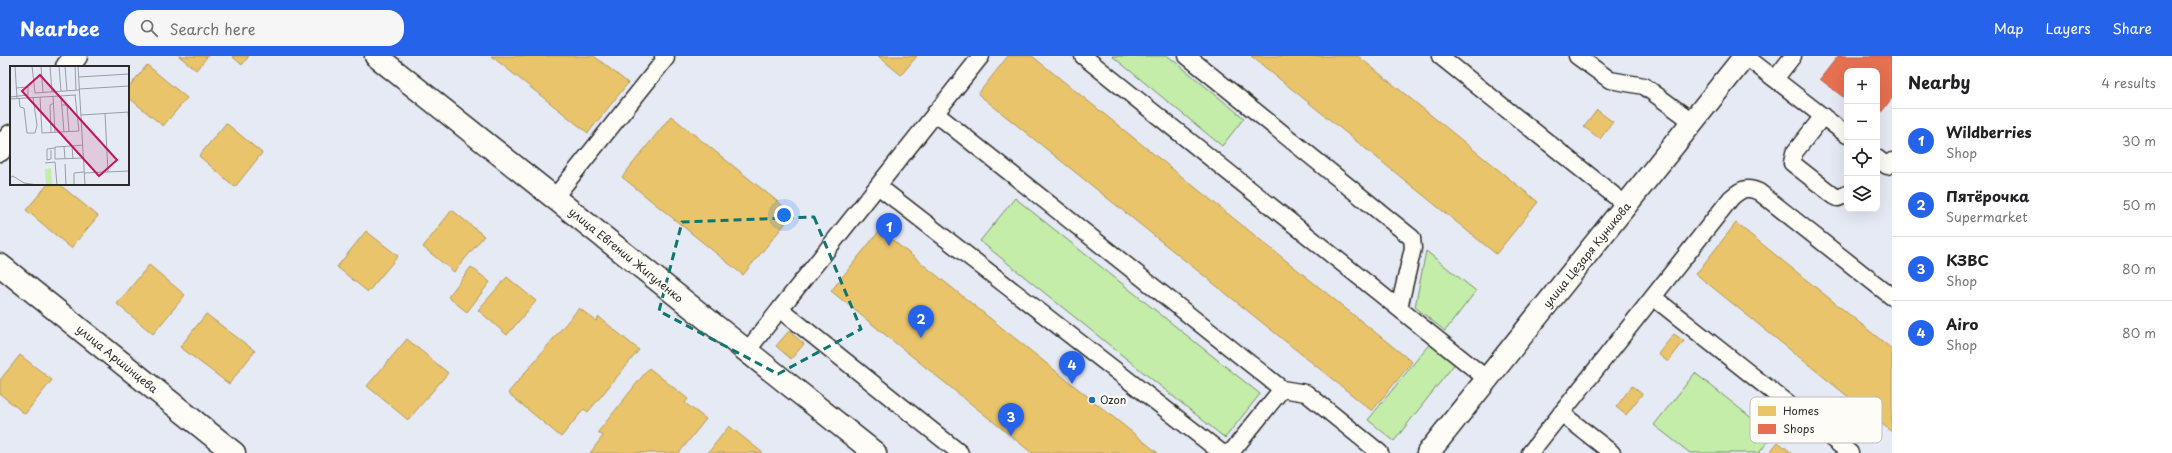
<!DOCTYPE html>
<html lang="en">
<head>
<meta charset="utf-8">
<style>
	:root { --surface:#fff; --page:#f6f6f6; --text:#202124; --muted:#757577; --line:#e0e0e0; --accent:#2563eb }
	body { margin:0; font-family:"Playpen Sans",sans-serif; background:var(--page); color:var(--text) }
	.controls { position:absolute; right:12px; top:12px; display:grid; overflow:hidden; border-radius:8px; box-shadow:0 4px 16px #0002 }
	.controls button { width:36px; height:36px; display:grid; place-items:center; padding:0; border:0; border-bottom:1px solid var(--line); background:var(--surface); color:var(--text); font:20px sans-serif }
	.you { position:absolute; left:784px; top:159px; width:14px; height:14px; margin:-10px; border:3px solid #fff; border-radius:50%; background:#1a73e8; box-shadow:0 0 0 6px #1a73e833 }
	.badge { display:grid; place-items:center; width:26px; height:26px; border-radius:50%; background:var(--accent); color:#fff; font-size:13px; font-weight:700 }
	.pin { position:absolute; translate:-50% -33px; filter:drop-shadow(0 1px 2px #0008) }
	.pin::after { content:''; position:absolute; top:21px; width:14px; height:12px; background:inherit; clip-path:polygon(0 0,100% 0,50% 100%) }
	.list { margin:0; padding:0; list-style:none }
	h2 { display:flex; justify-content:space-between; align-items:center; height:52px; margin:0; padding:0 16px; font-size:17px }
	h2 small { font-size:13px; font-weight:400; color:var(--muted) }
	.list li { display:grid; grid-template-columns:26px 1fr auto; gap:12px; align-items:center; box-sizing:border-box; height:64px; padding:0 16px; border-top:1px solid var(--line) }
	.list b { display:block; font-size:15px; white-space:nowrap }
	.list p { margin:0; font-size:13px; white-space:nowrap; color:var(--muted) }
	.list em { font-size:13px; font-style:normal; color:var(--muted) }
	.icon { flex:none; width:22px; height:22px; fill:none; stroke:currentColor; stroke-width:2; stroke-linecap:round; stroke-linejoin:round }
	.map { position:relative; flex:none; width:1892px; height:397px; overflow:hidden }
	header { display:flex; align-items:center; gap:24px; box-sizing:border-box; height:56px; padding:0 20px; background:var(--accent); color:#fff }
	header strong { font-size:19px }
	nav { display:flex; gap:22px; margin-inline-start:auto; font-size:14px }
	.search { width:280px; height:36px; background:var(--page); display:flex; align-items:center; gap:10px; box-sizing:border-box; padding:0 14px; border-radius:16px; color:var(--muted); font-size:15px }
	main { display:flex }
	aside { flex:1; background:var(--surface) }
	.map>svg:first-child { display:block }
	.green { fill:#c3eda9; stroke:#778c6a }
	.homes { fill:#e9c46a; stroke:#b09657 }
	.shops { fill:#e76f51; stroke:#af5b46 }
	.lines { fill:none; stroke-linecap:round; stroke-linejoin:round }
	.lane-casing { stroke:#2b2b2b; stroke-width:19 }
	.street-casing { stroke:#2b2b2b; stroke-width:25 }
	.lane { stroke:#fdfcf7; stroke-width:16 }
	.street { stroke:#fdfcf7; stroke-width:22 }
	.marked { fill:none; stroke:#0f766e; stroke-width:3; stroke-dasharray:8 5; stroke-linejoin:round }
	.poi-dot { fill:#1f6fb2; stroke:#fdfcf7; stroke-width:1.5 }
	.labels { text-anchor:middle; stroke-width:4; stroke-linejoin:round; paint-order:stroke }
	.street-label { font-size:11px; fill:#2b2b2b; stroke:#fdfcf7 }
	.poi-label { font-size:11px; fill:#2b2b2b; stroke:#fdfcf7; text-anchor:start }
	.inset-road { fill:none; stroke:#9b9ea4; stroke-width:1 }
	.view { fill:#c2185b; fill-opacity:0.15; stroke:#c2185b; stroke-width:2 }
	.inset-edge { fill:none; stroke:#2b2b2b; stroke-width:2 }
	.key { fill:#fdfcf7; stroke:#bebdba; stroke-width:1 }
	.key-label { font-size:11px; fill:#2b2b2b }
</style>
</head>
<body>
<header>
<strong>Nearbee</strong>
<div class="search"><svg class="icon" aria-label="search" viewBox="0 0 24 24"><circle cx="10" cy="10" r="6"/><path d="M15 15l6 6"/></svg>Search here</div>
<nav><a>Map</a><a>Layers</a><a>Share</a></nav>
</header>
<main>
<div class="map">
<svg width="1892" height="397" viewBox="0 0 1892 397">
	<rect width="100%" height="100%" fill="#e6eaf5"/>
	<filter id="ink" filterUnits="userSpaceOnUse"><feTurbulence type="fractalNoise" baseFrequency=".025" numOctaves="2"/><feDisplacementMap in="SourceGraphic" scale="8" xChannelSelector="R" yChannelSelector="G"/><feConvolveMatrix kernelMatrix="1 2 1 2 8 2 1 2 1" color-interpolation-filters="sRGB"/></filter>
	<g filter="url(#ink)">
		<path class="green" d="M 1112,0 L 1168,0 L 1244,62 L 1222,90 Z
			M 1015,142 L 1260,338 L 1225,382 L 980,185 Z
			M 1426,195 L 1476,235 L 1445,275 L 1415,251 Z
			M 1431,286 L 1456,306 L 1394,385 L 1368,364 Z
			M 1695,317 L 1773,379 L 1759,397 L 1690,397 L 1654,369 Z"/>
		<path class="homes" d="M 179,0 L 208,0 L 196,14 Z
			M 232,0 L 249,0 L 242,9 Z
			M 491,0 L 594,0 L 628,27 L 588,77 Z
			M 878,0 L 917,0 L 901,19 Z
			M 1008,0 L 1032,0 L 1412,306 L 1372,355 L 978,38 Z
			M 1251,0 L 1358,0 L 1538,146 L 1496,198 Z
			M 147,9 L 187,42 L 163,70 L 128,41 L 128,32 Z
			M 1597,54 L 1613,66 L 1600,83 L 1584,71 Z
			M 671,60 L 793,158 L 743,219 L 622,121 Z
			M 226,67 L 262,97 L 235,131 L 199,100 Z
			M 48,128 L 59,128 L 98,160 L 71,192 L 26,154 Z
			M 452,154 L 484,180 L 454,216 L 423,191 Z
			M 1736,167 L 1892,293 L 1892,376 L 1696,218 Z
			M 880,174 L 1092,344 L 1158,397 L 1032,397 L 831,235 Z
			M 366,175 L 398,200 L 368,236 L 337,211 Z
			M 149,209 L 185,239 L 153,278 L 117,248 Z
			M 471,211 L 490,226 L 467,256 L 448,241 Z
			M 507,221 L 536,245 L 507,279 L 478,254 Z
			M 579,252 L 596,265 L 599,261 L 639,294 L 588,356 L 584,353 L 561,381 L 508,337 Z
			M 206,258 L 255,295 L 229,328 L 180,291 Z
			M 789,275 L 804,288 L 791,303 L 776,290 Z
			M 1674,278 L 1684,285 L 1668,306 L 1658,298 Z
			M 407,283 L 448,317 L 408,364 L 367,330 Z
			M 20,299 L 52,324 L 25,358 L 0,338 L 0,324 Z
			M 649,312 L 688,343 L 685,347 L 706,363 L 679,397 L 590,397 L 603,380 L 598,376 Z
			M 1632,330 L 1642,338 L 1626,359 L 1616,351 Z
			M 729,370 L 763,397 L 708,397 Z
			M 1778,386 L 1792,397 L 1769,397 Z"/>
		<path class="shops" d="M 1838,0 L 1892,0 L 1892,42 L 1877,62 L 1877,15 L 1847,15 L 1847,44 L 1820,23 Z"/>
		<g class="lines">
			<defs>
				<path id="lane" d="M 1083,0 L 1487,323
					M 1187,0 L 1412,182 L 1413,192 L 1399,252
					M 1440,0 L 1626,149
					M 1577,0 L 1610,24 L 1644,30 L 1693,66
					M 1745,0 L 1847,79
					M 1775,23 L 1793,0
					M 935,57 L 1282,333 L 1306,337 L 1380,397
					M 1823,60 L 1794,97 L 1792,107 L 1834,140 L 1838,142 L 1847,138
					M 1877,102 L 1887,110 L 1892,105
					M 878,130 L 1222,397
					M 554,142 L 666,2 L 663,0
					M 1653,241 L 1850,397
					M 747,295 L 780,253
					M 1561,357 L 1612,397
					M 960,397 L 780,253 L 981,0
					M 1227,397 L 1233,394 L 1282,333
					M 1530,397 L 1731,142 C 1741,133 1747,130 1759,136 L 1892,241"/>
				<path id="street" d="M 376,0 L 875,397
					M 67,11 L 76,0
					M 0,94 L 11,80
					M 0,209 L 234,397
					M 1428,397 L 1745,0"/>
			</defs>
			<use href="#lane" class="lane-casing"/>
			<use href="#street" class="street-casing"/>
			<use href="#lane" class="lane"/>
			<use href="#street" class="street"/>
		</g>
	</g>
	<path class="marked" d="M 814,161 L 861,273 L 778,318 L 659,255 L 682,166 Z"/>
	<circle class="poi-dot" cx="1092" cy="344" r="4"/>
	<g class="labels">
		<g class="street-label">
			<text transform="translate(626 199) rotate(39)" y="4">улица Евгении Жигуленко</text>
			<text transform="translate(1587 199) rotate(-51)" y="4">улица Цезаря Куникова</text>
			<text transform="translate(117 303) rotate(39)" y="4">улица Аршинцева</text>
		</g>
		<g class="poi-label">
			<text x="1100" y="348">Ozon</text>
		</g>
	</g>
	<g transform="translate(10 10)">
		<rect width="119" height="119" fill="#e6eaf5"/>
		<path d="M 41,102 L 42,118 L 36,118 L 35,103 Z" fill="#c3eda9"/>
		<path class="inset-road" d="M 5,0 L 7,32M 22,0 L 25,27 L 69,24M 31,0 L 33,26M 40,0 L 42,26M 49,0 L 51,25M 55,0 L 57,25M 65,0 L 66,24M 68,0 L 75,119M 69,11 L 119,8M 6,22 L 18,21 L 18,32M 69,23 L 119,20M 43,30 L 45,66M 51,30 L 54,66M 0,31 L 18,29M 30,31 L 32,67 L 69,65 L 65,29M 9,32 L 10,41 L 14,42 L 17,67 L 25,67 L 27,59 L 23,31M 0,33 L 66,29M 52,39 L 57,39 L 59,65M 118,46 L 119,59M 95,47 L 98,106M 71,49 L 119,46M 41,66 L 40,39 L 44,37M 54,80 L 55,93M 62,80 L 45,81 L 45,93 L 74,92M 41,84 L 41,93 L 37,94 L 37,83 L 45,82M 63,93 L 62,80 L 73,79M 35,97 L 45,96 L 47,119M 55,98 L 56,119M 74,107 L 119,105M 0,112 L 3,110 L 14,117 L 28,119M 64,119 L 64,107 L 74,106"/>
		<path class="view" d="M 30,9 L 107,94 L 89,110 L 12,25 Z"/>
		<rect width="119" height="119" class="inset-edge"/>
	</g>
	<rect x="1750" y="341" width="132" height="46" rx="6" class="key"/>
	<rect x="1758" y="350" width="18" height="10" fill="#e9c46a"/>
	<rect x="1758" y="368" width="18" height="10" fill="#e76f51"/>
	<g class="key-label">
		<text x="1783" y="359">Homes</text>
		<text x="1783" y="377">Shops</text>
	</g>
</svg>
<div class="controls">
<button>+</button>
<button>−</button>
<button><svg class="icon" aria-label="locate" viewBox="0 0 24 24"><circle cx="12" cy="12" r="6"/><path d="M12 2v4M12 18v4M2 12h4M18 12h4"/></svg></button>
<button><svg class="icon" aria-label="layers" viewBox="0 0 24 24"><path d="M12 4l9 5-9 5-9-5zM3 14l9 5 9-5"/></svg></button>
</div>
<div class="you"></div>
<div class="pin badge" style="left:889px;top:190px">1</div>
<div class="pin badge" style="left:921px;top:282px">2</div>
<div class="pin badge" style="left:1011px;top:380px">3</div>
<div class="pin badge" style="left:1072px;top:328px">4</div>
</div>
<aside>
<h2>Nearby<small>4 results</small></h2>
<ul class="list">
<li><span class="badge">1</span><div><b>Wildberries</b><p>Shop</p></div><em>30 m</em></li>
<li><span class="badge">2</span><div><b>Пятёрочка</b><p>Supermarket</p></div><em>50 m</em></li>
<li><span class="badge">3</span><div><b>КЗВС</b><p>Shop</p></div><em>80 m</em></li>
<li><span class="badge">4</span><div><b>Airo</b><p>Shop</p></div><em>80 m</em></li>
</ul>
</aside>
</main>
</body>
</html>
